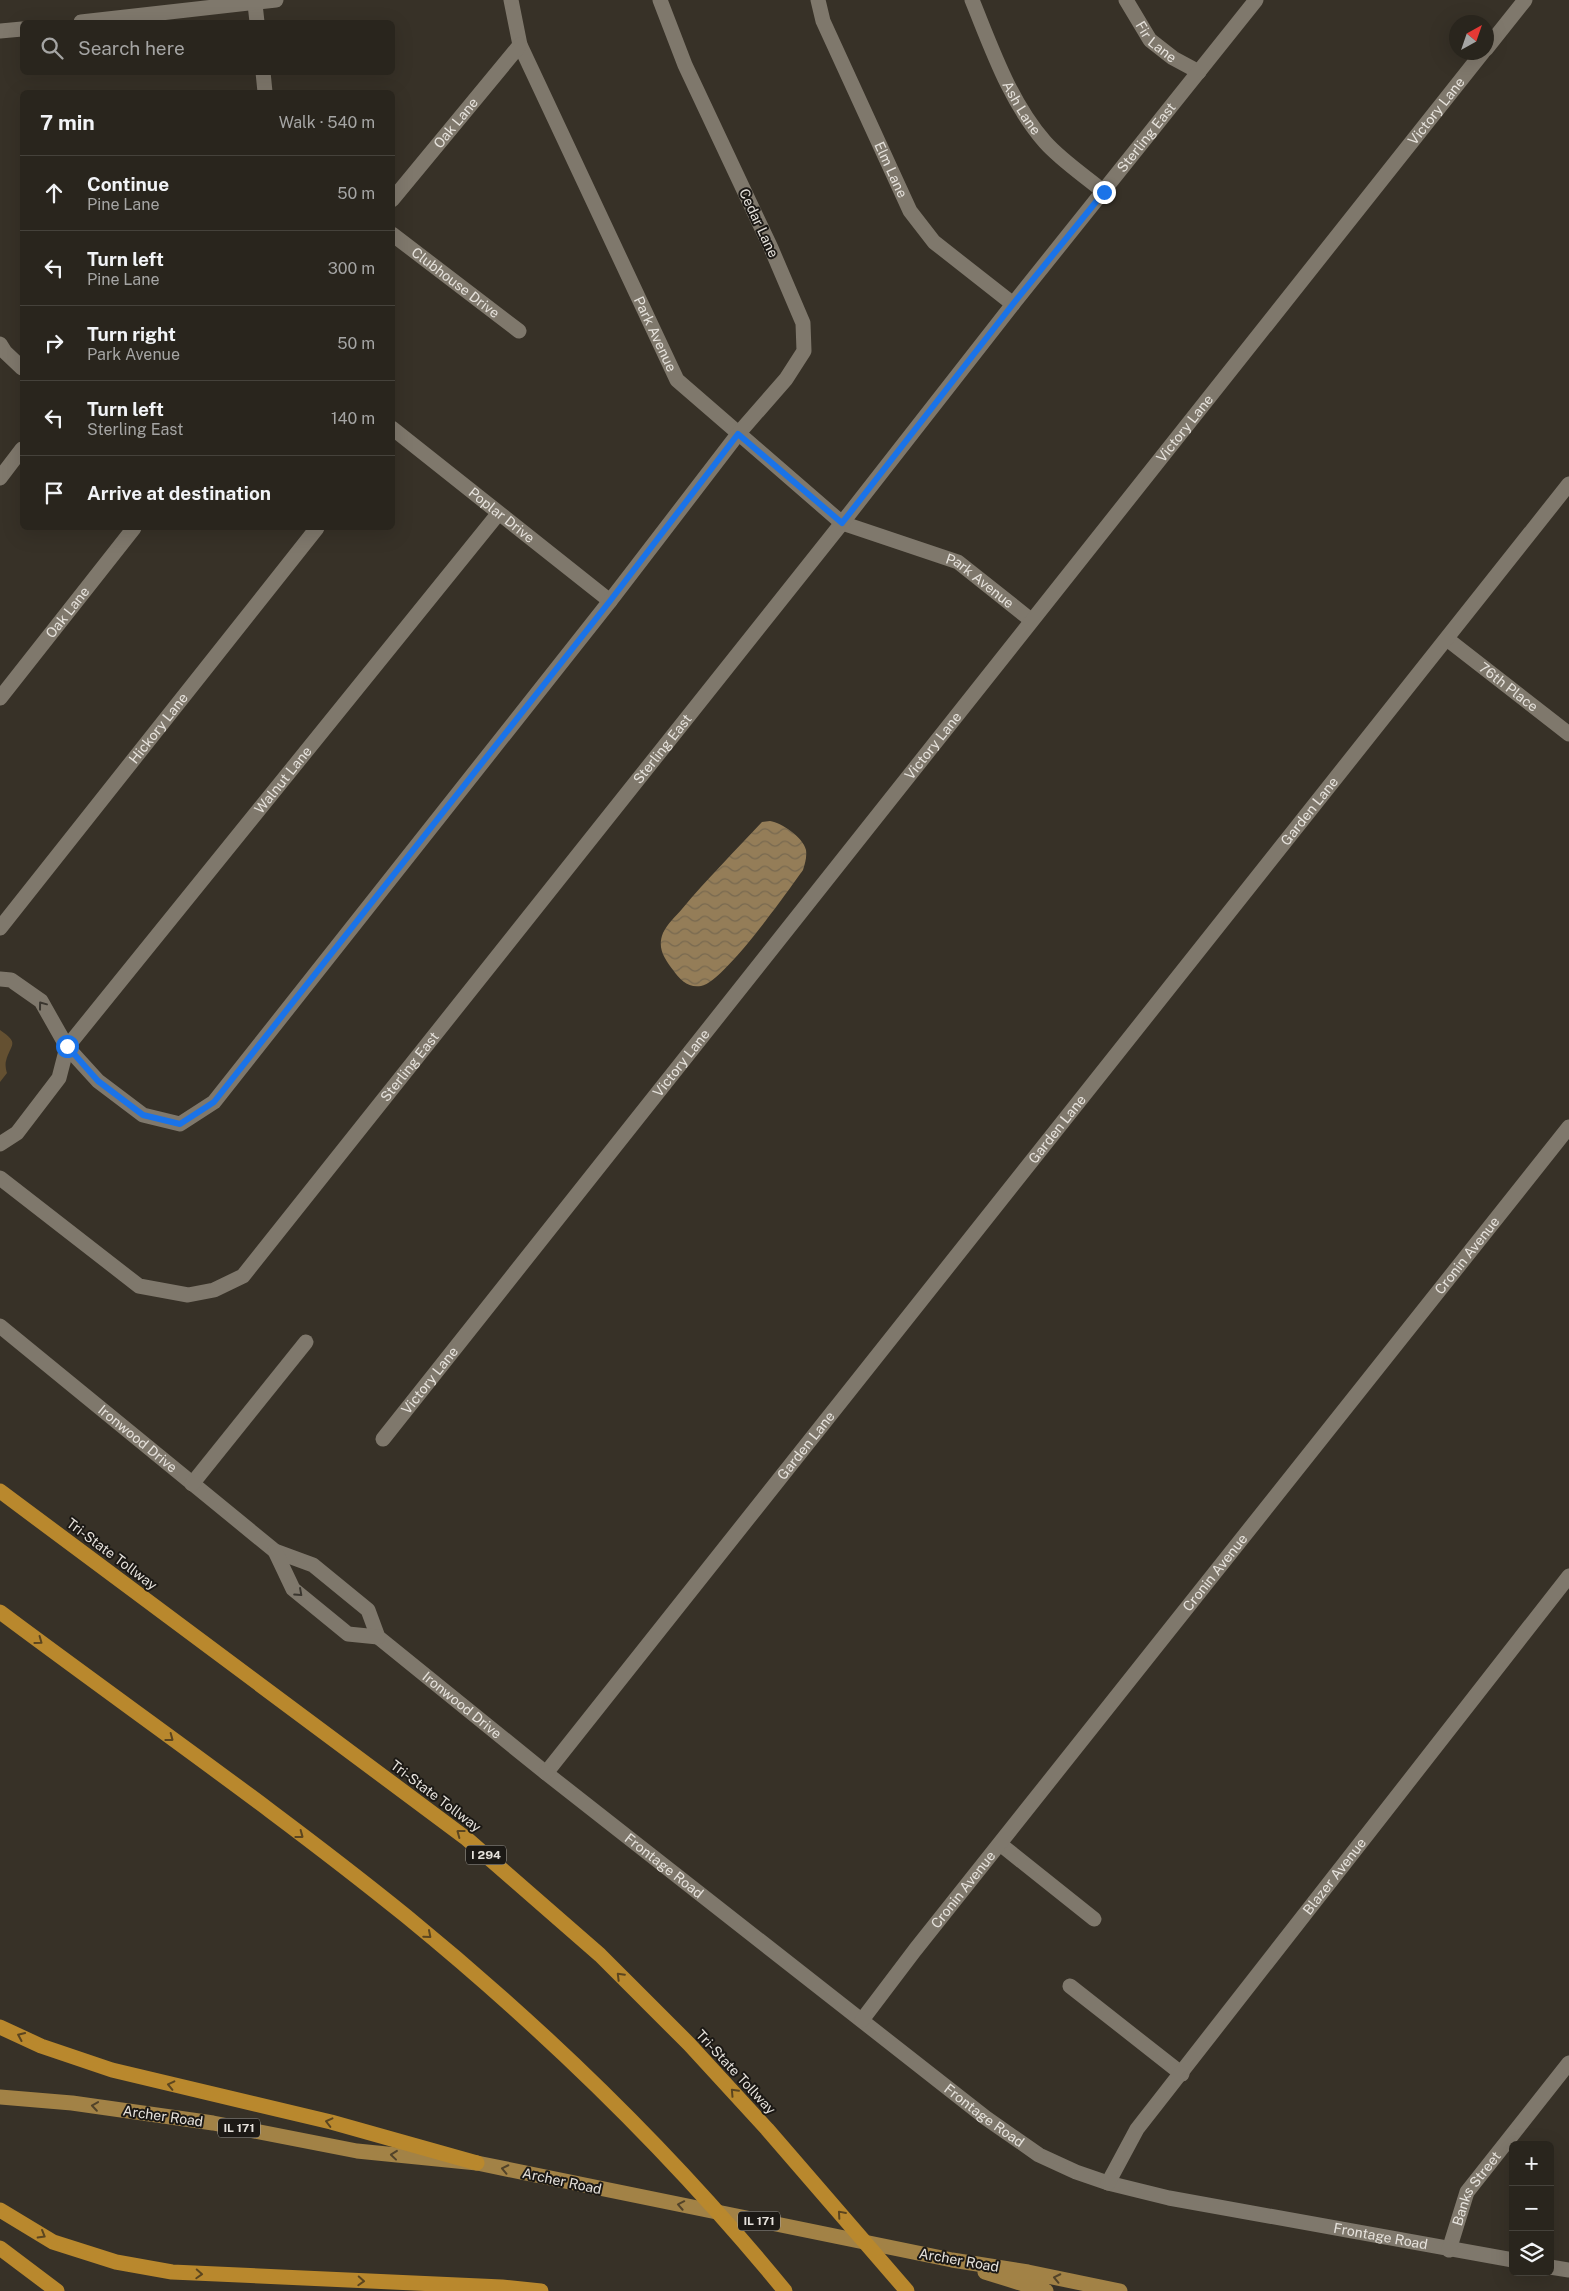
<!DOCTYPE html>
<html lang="en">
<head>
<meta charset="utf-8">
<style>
	:root { --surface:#29251d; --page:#312d26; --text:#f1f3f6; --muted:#a5a5a4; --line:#45423b }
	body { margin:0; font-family:"Public Sans",sans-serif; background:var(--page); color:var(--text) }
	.controls { position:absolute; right:15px; bottom:15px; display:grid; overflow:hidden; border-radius:8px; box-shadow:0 5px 20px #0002 }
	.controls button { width:45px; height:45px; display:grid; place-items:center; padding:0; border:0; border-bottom:1px solid var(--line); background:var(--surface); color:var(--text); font:25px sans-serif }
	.compass { position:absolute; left:1449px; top:15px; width:45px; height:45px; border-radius:50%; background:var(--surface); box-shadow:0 5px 20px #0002; rotate:40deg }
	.stop { position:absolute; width:15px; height:15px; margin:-11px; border:4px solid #1a73e8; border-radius:50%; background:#fff }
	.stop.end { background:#1a73e8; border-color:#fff; box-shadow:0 1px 5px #0008 }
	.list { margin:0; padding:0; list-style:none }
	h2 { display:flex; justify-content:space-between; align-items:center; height:65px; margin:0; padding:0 20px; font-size:21px }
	h2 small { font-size:16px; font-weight:400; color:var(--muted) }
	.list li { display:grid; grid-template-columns:32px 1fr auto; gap:15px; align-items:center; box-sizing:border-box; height:75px; padding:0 20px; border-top:1px solid var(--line) }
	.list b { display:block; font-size:19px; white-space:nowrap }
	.list p { margin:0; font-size:16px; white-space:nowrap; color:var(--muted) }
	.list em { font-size:16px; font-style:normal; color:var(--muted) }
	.icon { flex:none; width:28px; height:28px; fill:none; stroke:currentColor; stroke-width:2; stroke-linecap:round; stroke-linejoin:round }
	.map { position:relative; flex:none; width:1569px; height:2291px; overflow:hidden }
	.search { position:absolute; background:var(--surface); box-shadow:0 5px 20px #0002; left:20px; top:20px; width:375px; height:55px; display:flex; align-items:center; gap:12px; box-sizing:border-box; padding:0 18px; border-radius:8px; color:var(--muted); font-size:19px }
	.panel { position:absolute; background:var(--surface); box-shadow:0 5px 20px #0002; left:20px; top:90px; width:375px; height:440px; border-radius:8px }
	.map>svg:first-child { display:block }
	.park { fill:#645031 }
	.water { fill:url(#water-waves) }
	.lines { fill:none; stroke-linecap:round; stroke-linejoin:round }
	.minor { stroke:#7f786c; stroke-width:15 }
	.major { stroke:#a28246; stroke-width:15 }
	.highway { stroke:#b9882d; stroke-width:15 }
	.oneway { stroke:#3a362f }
	.oneway2 { stroke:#5b451f }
	.oneway3 { stroke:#524329 }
	.route { stroke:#1a73e8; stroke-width:6 }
	.labels { text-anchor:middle; stroke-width:4; stroke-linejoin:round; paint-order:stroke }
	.shield { fill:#1c1915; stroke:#a9a6a0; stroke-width:1 }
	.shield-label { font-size:12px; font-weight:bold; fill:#e6e2dc }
	.street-label { font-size:14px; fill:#e6e2dc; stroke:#1c1915 }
</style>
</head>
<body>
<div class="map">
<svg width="1569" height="2291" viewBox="0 0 1569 2291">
	<defs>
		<pattern id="water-waves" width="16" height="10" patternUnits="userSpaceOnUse" patternTransform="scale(1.25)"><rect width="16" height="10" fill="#947d58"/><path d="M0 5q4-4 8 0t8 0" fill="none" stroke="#786950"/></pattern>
	</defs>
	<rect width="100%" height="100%" fill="#373127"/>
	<path class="park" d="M 0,1030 C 20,1044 11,1043 6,1061 C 5,1064 6,1070 7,1073 L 0,1082 Z"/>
	<path class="water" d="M 770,821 C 782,823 803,837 806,850 C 807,857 805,864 803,870 C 788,891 724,982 701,986 C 688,988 680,980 673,970 C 664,958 657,948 663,933 C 667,924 676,916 682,909 C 707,879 735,851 762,822 Z"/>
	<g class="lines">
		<g class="minor">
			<path id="s1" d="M 511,0 L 520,45 L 677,380 L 842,523 L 958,562 L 1031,620"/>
			<path id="s2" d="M 818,0 L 823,21 L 910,211 L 934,242 L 1013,304"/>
			<path id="s3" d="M 972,0 C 992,49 1010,102 1045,142 C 1062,161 1085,176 1104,192"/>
			<path id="s4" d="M 1126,0 L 1150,40 L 1173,58 L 1199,72"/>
			<path d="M 255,4 L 257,22"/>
			<path d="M 81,22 L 276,0"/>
			<path d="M 0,31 L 22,29"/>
			<path d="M 1486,49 L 1525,0"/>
			<path d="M 263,72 L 265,92"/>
			<path id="s5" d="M 392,200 L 520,45"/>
			<path id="s6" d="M 392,234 L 519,331"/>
			<path d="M 0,344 L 5,352 L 22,368"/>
			<path id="s7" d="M 392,428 L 610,601"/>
			<path d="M 0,478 L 22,449"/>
			<path id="s8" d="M 1447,639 L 1569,734"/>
			<path id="s9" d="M 0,698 L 134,528"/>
			<path id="s10" d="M 0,928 L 317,528"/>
			<path d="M 0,979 L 11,980 L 41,1001 L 67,1047 L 98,1081 L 143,1115 L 180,1124 L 214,1102 L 610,601 L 738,434 L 786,379 L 804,351 L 803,323 L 771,248 L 685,65 L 660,0"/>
			<path id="s11" d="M 0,1144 L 17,1133 L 59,1078 L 67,1047 L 498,514"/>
			<path id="s12" d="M 0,1178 L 139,1286 L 188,1295 L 214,1290 L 243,1276 L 842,523 L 1013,304 L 1256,0"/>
			<path id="s13" d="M 0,1326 L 275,1551 L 313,1565 L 368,1610 L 378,1637 L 546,1773 L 986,2118 L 1039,2155 L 1076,2172 L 1108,2183 L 1169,2198 L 1513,2260"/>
			<path id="s14" d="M 383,1439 L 1483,52"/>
			<path d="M 192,1484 L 306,1342"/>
			<path d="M 275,1551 L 293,1589 L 348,1634 L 378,1637"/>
			<path id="s15" d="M 546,1773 L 1569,484"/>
			<path d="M 1000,1844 L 1094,1919"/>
			<path d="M 1070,1986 L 1182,2074"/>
			<path id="s16" d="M 862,2020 L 915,1950 L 1569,1127"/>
			<path id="s17" d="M 1108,2183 L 1137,2129 L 1569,1576"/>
			<path id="s18" d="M 1449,2250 L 1467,2192 L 1569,2063"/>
			<path d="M 1550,2267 L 1569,2270"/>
		</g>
		<path class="major" d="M 0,2097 L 72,2103 L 213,2123 L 357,2151 L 477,2163 L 952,2260 L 1028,2272 L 1120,2291
			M 985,2272 L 1046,2291"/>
		<path class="highway" d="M 0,1491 L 467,1839 L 600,1955 L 689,2044 L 767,2129 L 907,2291
			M 0,1612 C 135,1713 275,1810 406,1916 C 543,2028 673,2154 785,2291
			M 0,2027 L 41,2046 L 112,2070 L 331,2122 L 477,2163
			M 0,2210 L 53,2242 L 116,2262 L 172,2272 L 502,2287 L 541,2291
			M 0,2248 L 57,2291"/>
	</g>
	<defs><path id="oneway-chevron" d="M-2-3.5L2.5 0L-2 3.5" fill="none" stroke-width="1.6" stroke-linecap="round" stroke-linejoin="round" transform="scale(1.25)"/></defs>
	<g class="oneway">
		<use href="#oneway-chevron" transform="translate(42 1005) rotate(-127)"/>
		<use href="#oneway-chevron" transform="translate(299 1593) rotate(42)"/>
	</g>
	<g class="oneway2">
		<use href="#oneway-chevron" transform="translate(39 1641) rotate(36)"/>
		<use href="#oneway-chevron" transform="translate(170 1738) rotate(37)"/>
		<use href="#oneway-chevron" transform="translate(460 1833) rotate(-143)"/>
		<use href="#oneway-chevron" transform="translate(300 1835) rotate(37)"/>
		<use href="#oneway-chevron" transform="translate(428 1935) rotate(41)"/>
		<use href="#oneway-chevron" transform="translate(620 1976) rotate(-135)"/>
		<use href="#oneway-chevron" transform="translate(21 2036) rotate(-156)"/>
		<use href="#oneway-chevron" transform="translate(171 2085) rotate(-167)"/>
		<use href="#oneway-chevron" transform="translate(734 2092) rotate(-133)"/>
		<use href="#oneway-chevron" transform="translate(329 2122) rotate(-166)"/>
		<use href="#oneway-chevron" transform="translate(841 2214) rotate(-131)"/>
		<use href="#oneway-chevron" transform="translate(42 2235) rotate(30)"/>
		<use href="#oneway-chevron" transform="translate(199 2274) rotate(3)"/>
		<use href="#oneway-chevron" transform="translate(361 2281) rotate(3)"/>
	</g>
	<g class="oneway3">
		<use href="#oneway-chevron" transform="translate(95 2106) rotate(-172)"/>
		<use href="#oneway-chevron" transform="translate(394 2155) rotate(-174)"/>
		<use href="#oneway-chevron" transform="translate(505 2169) rotate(-168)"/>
		<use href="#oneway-chevron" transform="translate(681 2205) rotate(-169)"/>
		<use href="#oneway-chevron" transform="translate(1057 2278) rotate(-168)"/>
	</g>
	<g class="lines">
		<path class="route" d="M 67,1046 L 98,1081 L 143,1115 L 180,1124 L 214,1102 L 610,601 L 738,434 L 842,523 L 1013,304 L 1104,192"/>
	</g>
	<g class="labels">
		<g class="shield">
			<rect x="466" y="1845.5" width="40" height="19" rx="4"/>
			<rect x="218" y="2118.5" width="42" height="19" rx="4"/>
			<rect x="738" y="2211.5" width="42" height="19" rx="4"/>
		</g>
		<g class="shield-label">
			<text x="486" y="1859">I 294</text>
			<text x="239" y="2132">IL 171</text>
			<text x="759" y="2225">IL 171</text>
		</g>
		<g class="street-label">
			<text dy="5" stroke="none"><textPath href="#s4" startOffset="52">Fir Lane</textPath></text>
			<text dy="5" stroke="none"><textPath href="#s3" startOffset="119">Ash Lane</textPath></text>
			<text dy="5" stroke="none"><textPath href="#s14" startOffset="1695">Victory Lane</textPath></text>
			<text dy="5" stroke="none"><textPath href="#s5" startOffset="100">Oak Lane</textPath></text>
			<text dy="5" stroke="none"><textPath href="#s12" startOffset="1738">Sterling East</textPath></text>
			<text dy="5" stroke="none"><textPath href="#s2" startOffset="185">Elm Lane</textPath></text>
			<text transform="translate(759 223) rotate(65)" y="5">Cedar Lane</text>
			<text dy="5" stroke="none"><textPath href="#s6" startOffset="80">Clubhouse Drive</textPath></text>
			<text dy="5" stroke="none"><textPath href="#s1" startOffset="365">Park Avenue</textPath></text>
			<text dy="5" stroke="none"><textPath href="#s14" startOffset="1290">Victory Lane</textPath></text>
			<text dy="5" stroke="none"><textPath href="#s7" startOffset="140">Poplar Drive</textPath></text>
			<text dy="5" stroke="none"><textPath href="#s1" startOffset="785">Park Avenue</textPath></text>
			<text dy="5" stroke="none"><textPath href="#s9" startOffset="109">Oak Lane</textPath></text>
			<text dy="5" stroke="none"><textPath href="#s8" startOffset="78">76th Place</textPath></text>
			<text dy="5" stroke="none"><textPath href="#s10" startOffset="255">Hickory Lane</textPath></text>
			<text dy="5" stroke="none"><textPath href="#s14" startOffset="885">Victory Lane</textPath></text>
			<text dy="5" stroke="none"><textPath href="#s12" startOffset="958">Sterling East</textPath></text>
			<text dy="5" stroke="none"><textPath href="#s11" startOffset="465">Walnut Lane</textPath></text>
			<text dy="5" stroke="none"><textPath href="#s15" startOffset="1228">Garden Lane</textPath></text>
			<text dy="5" stroke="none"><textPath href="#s14" startOffset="480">Victory Lane</textPath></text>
			<text dy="5" stroke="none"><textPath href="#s12" startOffset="552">Sterling East</textPath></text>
			<text dy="5" stroke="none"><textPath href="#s15" startOffset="822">Garden Lane</textPath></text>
			<text dy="5" stroke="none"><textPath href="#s16" startOffset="975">Cronin Avenue</textPath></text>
			<text dy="5" stroke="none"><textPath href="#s14" startOffset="75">Victory Lane</textPath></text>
			<text dy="5" stroke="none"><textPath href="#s13" startOffset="178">Ironwood Drive</textPath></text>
			<text dy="5" stroke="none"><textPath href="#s15" startOffset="418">Garden Lane</textPath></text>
			<text transform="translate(112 1554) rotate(37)" y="5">Tri-State Tollway</text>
			<text dy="5" stroke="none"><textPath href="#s16" startOffset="570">Cronin Avenue</textPath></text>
			<text dy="5" stroke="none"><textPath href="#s13" startOffset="604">Ironwood Drive</textPath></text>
			<text transform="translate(436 1796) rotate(37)" y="5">Tri-State Tollway</text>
			<text dy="5" stroke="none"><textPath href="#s13" startOffset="862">Frontage Road</textPath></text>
			<text dy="5" stroke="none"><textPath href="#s17" startOffset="382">Blazer Avenue</textPath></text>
			<text dy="5" stroke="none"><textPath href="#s16" startOffset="165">Cronin Avenue</textPath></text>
			<text transform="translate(736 2072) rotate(47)" y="5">Tri-State Tollway</text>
			<text dy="5" stroke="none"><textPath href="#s13" startOffset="1268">Frontage Road</textPath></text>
			<text transform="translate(163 2116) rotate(8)" y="5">Archer Road</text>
			<text transform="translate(562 2181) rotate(12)" y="5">Archer Road</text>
			<text dy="5" stroke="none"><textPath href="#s18" startOffset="68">Banks Street</textPath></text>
			<text dy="5" stroke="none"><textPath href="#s13" startOffset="1688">Frontage Road</textPath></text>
			<text transform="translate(959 2260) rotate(10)" y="5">Archer Road</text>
		</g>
	</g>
</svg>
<div class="controls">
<button>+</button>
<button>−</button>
<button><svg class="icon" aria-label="layers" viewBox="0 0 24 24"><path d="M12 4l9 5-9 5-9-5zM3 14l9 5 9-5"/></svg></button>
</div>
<svg class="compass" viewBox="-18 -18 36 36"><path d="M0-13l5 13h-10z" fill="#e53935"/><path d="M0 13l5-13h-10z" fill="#a5a5a4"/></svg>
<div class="stop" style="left:67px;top:1046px"></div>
<div class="stop end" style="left:1104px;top:192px"></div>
<div class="search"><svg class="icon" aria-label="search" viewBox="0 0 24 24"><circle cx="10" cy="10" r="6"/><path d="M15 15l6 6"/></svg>Search here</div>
<section class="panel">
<h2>7 min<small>Walk · 540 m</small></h2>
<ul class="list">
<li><svg class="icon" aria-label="ahead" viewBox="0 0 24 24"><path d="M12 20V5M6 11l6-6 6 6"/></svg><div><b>Continue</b><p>Pine Lane</p></div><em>50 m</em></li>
<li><svg class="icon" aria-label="left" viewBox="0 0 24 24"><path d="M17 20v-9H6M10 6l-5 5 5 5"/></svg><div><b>Turn left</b><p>Pine Lane</p></div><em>300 m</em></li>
<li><svg class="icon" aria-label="right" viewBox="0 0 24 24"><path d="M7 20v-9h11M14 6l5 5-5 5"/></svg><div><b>Turn right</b><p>Park Avenue</p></div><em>50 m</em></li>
<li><svg class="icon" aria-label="left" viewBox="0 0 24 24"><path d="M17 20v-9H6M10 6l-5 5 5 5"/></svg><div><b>Turn left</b><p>Sterling East</p></div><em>140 m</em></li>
<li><svg class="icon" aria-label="arrive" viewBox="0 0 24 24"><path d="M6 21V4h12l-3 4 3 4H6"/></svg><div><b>Arrive at destination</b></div></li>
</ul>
</section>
</div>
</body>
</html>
